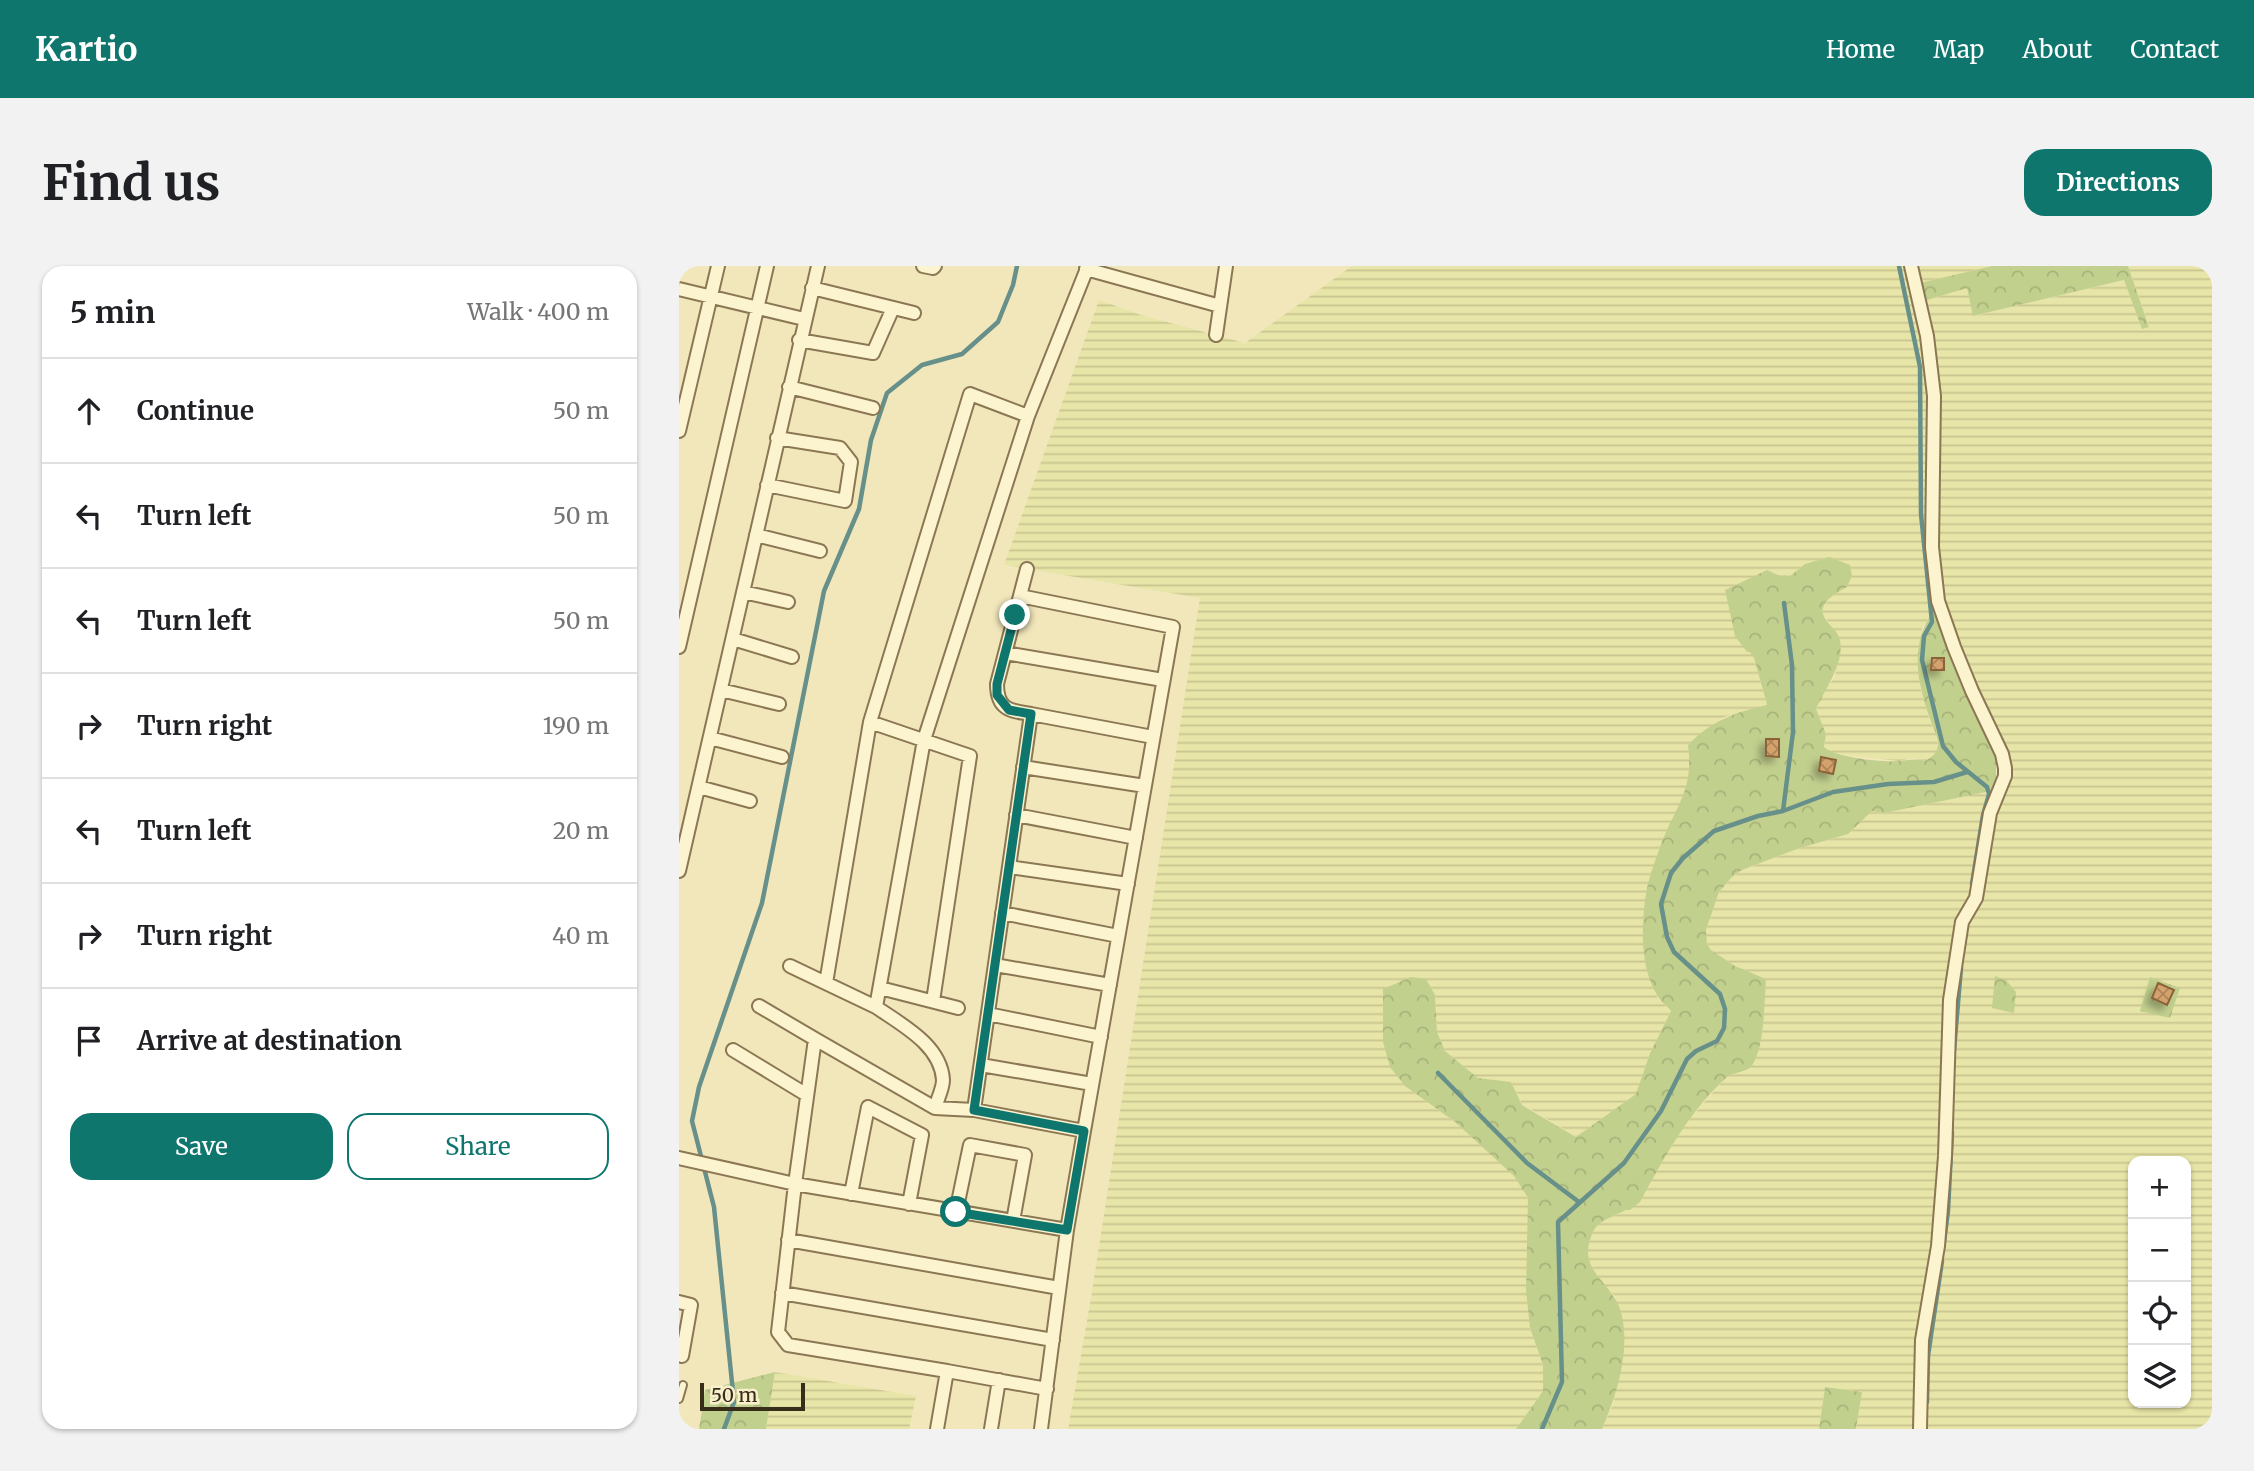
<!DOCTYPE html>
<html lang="en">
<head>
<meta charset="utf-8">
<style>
	:root { --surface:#fff; --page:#f2f2f2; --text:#202124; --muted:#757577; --line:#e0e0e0; --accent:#0f766e }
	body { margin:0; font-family:Merriweather,serif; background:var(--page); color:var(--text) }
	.controls { position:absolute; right:21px; bottom:21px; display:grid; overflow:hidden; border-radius:14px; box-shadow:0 2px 5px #0004 }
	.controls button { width:63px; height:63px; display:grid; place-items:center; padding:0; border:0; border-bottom:2px solid var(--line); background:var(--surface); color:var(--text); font:35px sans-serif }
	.scale { position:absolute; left:21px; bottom:18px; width:105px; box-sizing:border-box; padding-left:7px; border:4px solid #382c1a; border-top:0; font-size:19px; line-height:24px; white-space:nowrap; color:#382c1a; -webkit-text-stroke:5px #f9f0cb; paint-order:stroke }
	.stop { position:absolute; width:21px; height:21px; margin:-16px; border:5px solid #0f766e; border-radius:50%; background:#fff }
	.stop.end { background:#0f766e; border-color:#fff; box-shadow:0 2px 7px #0008 }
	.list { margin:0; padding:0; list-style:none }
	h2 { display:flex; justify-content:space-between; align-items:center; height:91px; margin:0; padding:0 28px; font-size:30px }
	h2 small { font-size:23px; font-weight:400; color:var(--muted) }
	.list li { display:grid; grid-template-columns:46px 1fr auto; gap:21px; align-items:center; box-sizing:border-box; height:105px; padding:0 28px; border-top:2px solid var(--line) }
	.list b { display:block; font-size:26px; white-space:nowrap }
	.list em { font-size:23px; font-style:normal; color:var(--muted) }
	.actions { display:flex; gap:14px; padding:21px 28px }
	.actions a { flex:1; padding:16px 0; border:2px solid var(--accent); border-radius:21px; text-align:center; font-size:24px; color:var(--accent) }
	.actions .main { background:var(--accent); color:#fff }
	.icon { flex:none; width:38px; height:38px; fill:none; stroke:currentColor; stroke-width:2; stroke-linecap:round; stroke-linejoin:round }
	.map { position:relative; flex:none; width:1533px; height:1163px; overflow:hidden; border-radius:21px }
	header { display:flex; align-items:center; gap:42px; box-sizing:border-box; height:98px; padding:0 35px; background:var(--accent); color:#fff }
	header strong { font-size:33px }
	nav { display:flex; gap:38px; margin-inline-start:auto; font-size:24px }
	.intro { display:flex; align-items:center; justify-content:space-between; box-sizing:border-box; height:168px; padding:0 42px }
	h1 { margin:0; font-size:49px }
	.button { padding:18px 32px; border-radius:21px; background:var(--accent); color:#fff; font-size:24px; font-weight:700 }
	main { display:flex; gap:42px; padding:0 42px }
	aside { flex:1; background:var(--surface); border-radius:21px; box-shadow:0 2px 5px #0004 }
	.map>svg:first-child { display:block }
	.farmland { fill:url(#farmland-rules); fill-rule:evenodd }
	.forest { fill:url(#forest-crowns) }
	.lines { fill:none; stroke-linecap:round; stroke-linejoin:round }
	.stream { stroke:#67908a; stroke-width:4.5 }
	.building { fill:url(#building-cross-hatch); stroke:#8c6237; stroke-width:2; filter:url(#shadow) }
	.service-casing { stroke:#8b7753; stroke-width:10 }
	.minor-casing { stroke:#8b7753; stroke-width:16 }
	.service { stroke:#fcf3cf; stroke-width:6 }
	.minor { stroke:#fcf3cf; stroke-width:12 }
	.route { stroke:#0f766e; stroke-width:9 }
</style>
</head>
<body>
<header>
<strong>Kartio</strong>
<nav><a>Home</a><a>Map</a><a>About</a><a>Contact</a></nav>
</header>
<div class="intro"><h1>Find us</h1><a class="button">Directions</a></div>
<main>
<aside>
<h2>5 min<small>Walk · 400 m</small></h2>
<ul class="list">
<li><svg class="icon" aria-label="ahead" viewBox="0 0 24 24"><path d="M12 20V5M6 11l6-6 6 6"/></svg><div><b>Continue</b></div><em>50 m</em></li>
<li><svg class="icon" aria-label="left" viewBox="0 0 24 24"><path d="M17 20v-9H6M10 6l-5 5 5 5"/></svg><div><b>Turn left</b></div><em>50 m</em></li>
<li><svg class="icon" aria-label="left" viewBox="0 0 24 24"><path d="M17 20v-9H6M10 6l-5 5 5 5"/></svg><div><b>Turn left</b></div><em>50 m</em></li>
<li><svg class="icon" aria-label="right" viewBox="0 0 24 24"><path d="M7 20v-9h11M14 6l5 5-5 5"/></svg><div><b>Turn right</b></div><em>190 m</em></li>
<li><svg class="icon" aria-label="left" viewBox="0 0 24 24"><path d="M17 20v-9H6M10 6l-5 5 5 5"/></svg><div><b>Turn left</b></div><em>20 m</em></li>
<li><svg class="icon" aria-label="right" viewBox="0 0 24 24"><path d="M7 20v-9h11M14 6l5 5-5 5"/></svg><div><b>Turn right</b></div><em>40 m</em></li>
<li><svg class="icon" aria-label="arrive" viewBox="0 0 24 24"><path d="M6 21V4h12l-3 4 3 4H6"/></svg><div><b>Arrive at destination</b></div></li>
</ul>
<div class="actions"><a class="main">Save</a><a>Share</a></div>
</aside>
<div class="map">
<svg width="1533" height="1163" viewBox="0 0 1533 1163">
	<defs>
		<pattern id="farmland-rules" width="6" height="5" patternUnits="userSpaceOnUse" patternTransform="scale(1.75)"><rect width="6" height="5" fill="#e8e5a8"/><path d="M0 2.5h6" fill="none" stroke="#c8c590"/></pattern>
		<pattern id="forest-crowns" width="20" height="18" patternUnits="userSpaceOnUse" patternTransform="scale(1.75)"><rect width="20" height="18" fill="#c2d08e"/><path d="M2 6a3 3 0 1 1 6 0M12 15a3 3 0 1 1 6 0" fill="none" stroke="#a7b37a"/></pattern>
		<pattern id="building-cross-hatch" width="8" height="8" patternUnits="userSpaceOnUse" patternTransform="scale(1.75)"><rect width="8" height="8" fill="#d4a36d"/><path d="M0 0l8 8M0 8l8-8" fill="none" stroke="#ad8559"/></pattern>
		<filter id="shadow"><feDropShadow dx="-5.5" dy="5.5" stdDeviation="3.5" flood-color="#0004"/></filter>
	</defs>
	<rect width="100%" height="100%" fill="#f2e7bb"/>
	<path class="farmland" d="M 673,0 L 1226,0 L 1245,89 L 1249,128 L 1255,344 L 1243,362 L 1241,421 L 1251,455 L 1258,469 L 1259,481 L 1257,487 L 1247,495 L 1234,492 L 1220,495 L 1156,488 L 1145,481 L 1147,468 L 1137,443 L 1145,426 L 1156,410 L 1161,383 L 1160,371 L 1144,348 L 1144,342 L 1152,330 L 1168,321 L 1126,298 L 1111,310 L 1099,309 L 1088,304 L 1046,324 L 1050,340 L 1075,392 L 1088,440 L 1045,451 L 1009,479 L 1012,501 L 1008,524 L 982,580 L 978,731 L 992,745 L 971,787 L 958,828 L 898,871 L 843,838 L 832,816 L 799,812 L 766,785 L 758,766 L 756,729 L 726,820 L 776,856 L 836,910 L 849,932 L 851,1062 L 864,1099 L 864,1125 L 837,1163 L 389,1163 L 412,1032 L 521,332 L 325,299 L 420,34 L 462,49 L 566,77 Z
		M 1236,0 L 1313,0 L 1241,17 Z
		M 1449,0 L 1533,0 L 1533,1163 L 1245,1163 L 1246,1115 L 1278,716 L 1286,656 L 1330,508 L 1265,337 L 1259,302 L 1260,150 L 1245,35 L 1288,22 L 1295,50 L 1446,14 L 1463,62 L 1470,60 ZM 1454,895 L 1507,895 L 1507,1137 L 1454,1137 Z
		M 1312,525 L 1305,548 L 1292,633 L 1280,653 L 1262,890 L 1236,1163 L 1177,1163 L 1183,1126 L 1146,1121 L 1140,1163 L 923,1163 L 935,1136 L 937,1031 L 927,1022 L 908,994 L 907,988 L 913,967 L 920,957 L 947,944 L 1008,856 L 1048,810 L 1066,805 L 1087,713 L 1056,700 L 1032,684 L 1028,678 L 1027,664 L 1040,626 L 1053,611 L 1064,604 L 1118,583 L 1169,568 L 1193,545 L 1205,547 Z
		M 96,1106 L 237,1130 L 230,1163 L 87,1163 Z"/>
	<path class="forest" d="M 1313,0 L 1449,0 L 1470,61 L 1463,63 L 1445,14 L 1294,50 L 1288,22 L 1245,35 L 1241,17 Z
		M 1150,291 L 1171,299 L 1173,310 L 1168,321 C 1159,326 1147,332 1144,342 C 1141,353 1157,362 1160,371 C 1168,394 1146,423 1137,443 L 1147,468 L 1145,481 C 1155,491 1205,497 1220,495 C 1231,494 1236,492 1247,495 C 1251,491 1257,489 1258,483 C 1262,473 1254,463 1251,453 C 1238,416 1230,378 1255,344 L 1290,435 L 1317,491 L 1317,514 L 1312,525 L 1205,547 L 1193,545 L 1169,568 L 1118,583 L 1063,604 L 1053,611 L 1040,626 L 1027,664 L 1028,678 L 1032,684 L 1056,700 L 1087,713 C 1085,737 1086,777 1074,798 C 1068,808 1053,805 1046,813 C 1009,847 985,892 961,936 L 951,944 L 947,944 C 938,949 925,953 919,959 C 913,965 912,971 910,978 C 903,1005 934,1020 941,1043 C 953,1080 938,1129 923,1163 L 837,1163 L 864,1125 L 864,1099 L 851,1062 L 847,1024 L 849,932 L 835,910 L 776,856 L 726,820 L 711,801 L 704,776 L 704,723 L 732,711 L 747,713 L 756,729 L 758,766 L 766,785 L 799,812 L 832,816 L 843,839 L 897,871 L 957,828 L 971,787 L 992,745 C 988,740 981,735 978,729 C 961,702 962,658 967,628 C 969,613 976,596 981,581 C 996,540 1015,526 1009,479 C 1033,454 1055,447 1088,439 L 1075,392 L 1071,386 L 1068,386 L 1056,370 L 1046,324 L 1088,304 L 1099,309 L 1111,310 L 1126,298 Z
		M 1316,710 L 1327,714 L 1337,726 L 1335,747 L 1313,742 Z
		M 1471,711 L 1501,722 L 1491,752 L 1461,745 Z
		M 96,1106 L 87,1163 L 20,1163 L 26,1124 Z
		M 1146,1121 L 1183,1126 L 1177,1163 L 1140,1163 Z"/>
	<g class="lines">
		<path class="stream" d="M 1220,0 L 1241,101 L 1242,248 L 1253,356 L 1245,370 L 1243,394 L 1264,480 L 1277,496 L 1308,521 L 1310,528 L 1304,549 L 1293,618
			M 1104,545 L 1114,466 L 1113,399 L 1105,337
			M 1275,784 L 1282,702
			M 759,807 L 848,897 L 900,936
			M 1265,976 L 1269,945 L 1273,866
			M 1248,1136 L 1249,1090 L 1263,995
			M 45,1163 L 55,1136 L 35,941 L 13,855 L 20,821 L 83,637 L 145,325 L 180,243 L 192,174 L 208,127 L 243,99 L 283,88 L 319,56 L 334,19 L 338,0
			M 863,1163 L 883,1116 L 879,956 L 945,897 L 982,845 L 1008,793 L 1017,785 L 1038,775 L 1045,762 L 1046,743 L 1041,728 L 995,686 L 988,671 L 982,638 L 992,607 L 1004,592 L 1035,565 L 1079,550 L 1104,545 L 1154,526 L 1209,518 L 1255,516 L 1288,506"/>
	</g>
	<path class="building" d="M 1253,392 L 1265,392 L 1265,404 L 1252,404 Z
		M 1087,473 L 1100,473 L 1100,491 L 1087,490 Z
		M 1142,491 L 1157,494 L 1154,508 L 1140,505 Z
		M 1479,717 L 1495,724 L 1488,739 L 1473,732 Z"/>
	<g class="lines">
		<defs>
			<path id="service" d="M 0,1133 L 4,1119"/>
			<path id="minor" d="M 244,0 L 254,2 L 256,0
				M 1232,0 L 1248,70 L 1255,130 L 1253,281 L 1259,335 L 1275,381 L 1293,425 L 1323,488 L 1326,502 L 1326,510 L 1311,547 L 1297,632 L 1283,656 L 1271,734 L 1266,890 L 1259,980 L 1243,1074 L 1241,1163
				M 407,3 L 541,40
				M 133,22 L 235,47
				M 0,23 L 125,53
				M 537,69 L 547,0
				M 120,74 L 194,87 L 214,42
				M 110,121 L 194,142
				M 0,165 L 39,0
				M 88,219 L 166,235 L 172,196 L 161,182 L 98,172
				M 77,269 L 141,285
				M 64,326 L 109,336
				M 341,330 L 494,361 L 405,865
				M 54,373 L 113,391
				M 0,381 L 88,0
				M 326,387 L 484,414
				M 42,424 L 100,438
				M 352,448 L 474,471
				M 191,456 L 291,490 L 254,735
				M 31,472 L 103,491
				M 344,501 L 466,520
				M 20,521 L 71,535
				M 337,549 L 457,572
				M 330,601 L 449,618
				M 0,605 L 139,0
				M 323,647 L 439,670
				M 316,699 L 431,719
				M 111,700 L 197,741
				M 147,717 L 191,456 L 291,128 L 349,150
				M 201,722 L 279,742
				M 80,740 L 136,773
				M 309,748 L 422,771
				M 54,784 L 128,829
				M 302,799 L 413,818
				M 256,842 L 136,773 L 116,918 L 99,1066 L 109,1079 L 268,1105 L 258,1163
				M 295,844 L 256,842 C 258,834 264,823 264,814 C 262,779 223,759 197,741 L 245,474 L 349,150 L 409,0
				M 0,892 L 116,918 L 388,964 L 405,865 L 295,844 L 352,448 C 330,445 318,443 318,418 L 348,303
				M 172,928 L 189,841 L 243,869 L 230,938
				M 277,946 L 291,879 L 346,889 L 334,955
				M 109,974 L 380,1022
				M 103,1027 L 374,1074
				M 0,1036 L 12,1039 L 3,1090 L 0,1089
				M 268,1105 L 368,1123
				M 312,1163 L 320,1114
				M 362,1163 L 388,964"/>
		</defs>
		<use href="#service" class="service-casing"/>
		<use href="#minor" class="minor-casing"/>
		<use href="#service" class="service"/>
		<use href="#minor" class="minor"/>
	</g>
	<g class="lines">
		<path class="route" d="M 277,946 L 388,964 L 405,865 L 295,844 L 352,448 L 330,444 L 318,429 L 318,418 L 336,349"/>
	</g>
</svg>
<div class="controls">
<button>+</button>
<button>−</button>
<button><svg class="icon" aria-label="locate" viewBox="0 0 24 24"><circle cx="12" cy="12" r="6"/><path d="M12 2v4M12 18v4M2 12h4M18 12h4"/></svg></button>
<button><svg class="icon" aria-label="layers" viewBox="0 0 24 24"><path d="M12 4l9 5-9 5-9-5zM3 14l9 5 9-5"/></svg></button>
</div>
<div class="scale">50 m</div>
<div class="stop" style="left:277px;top:946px"></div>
<div class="stop end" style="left:336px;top:349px"></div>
</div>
</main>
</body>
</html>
